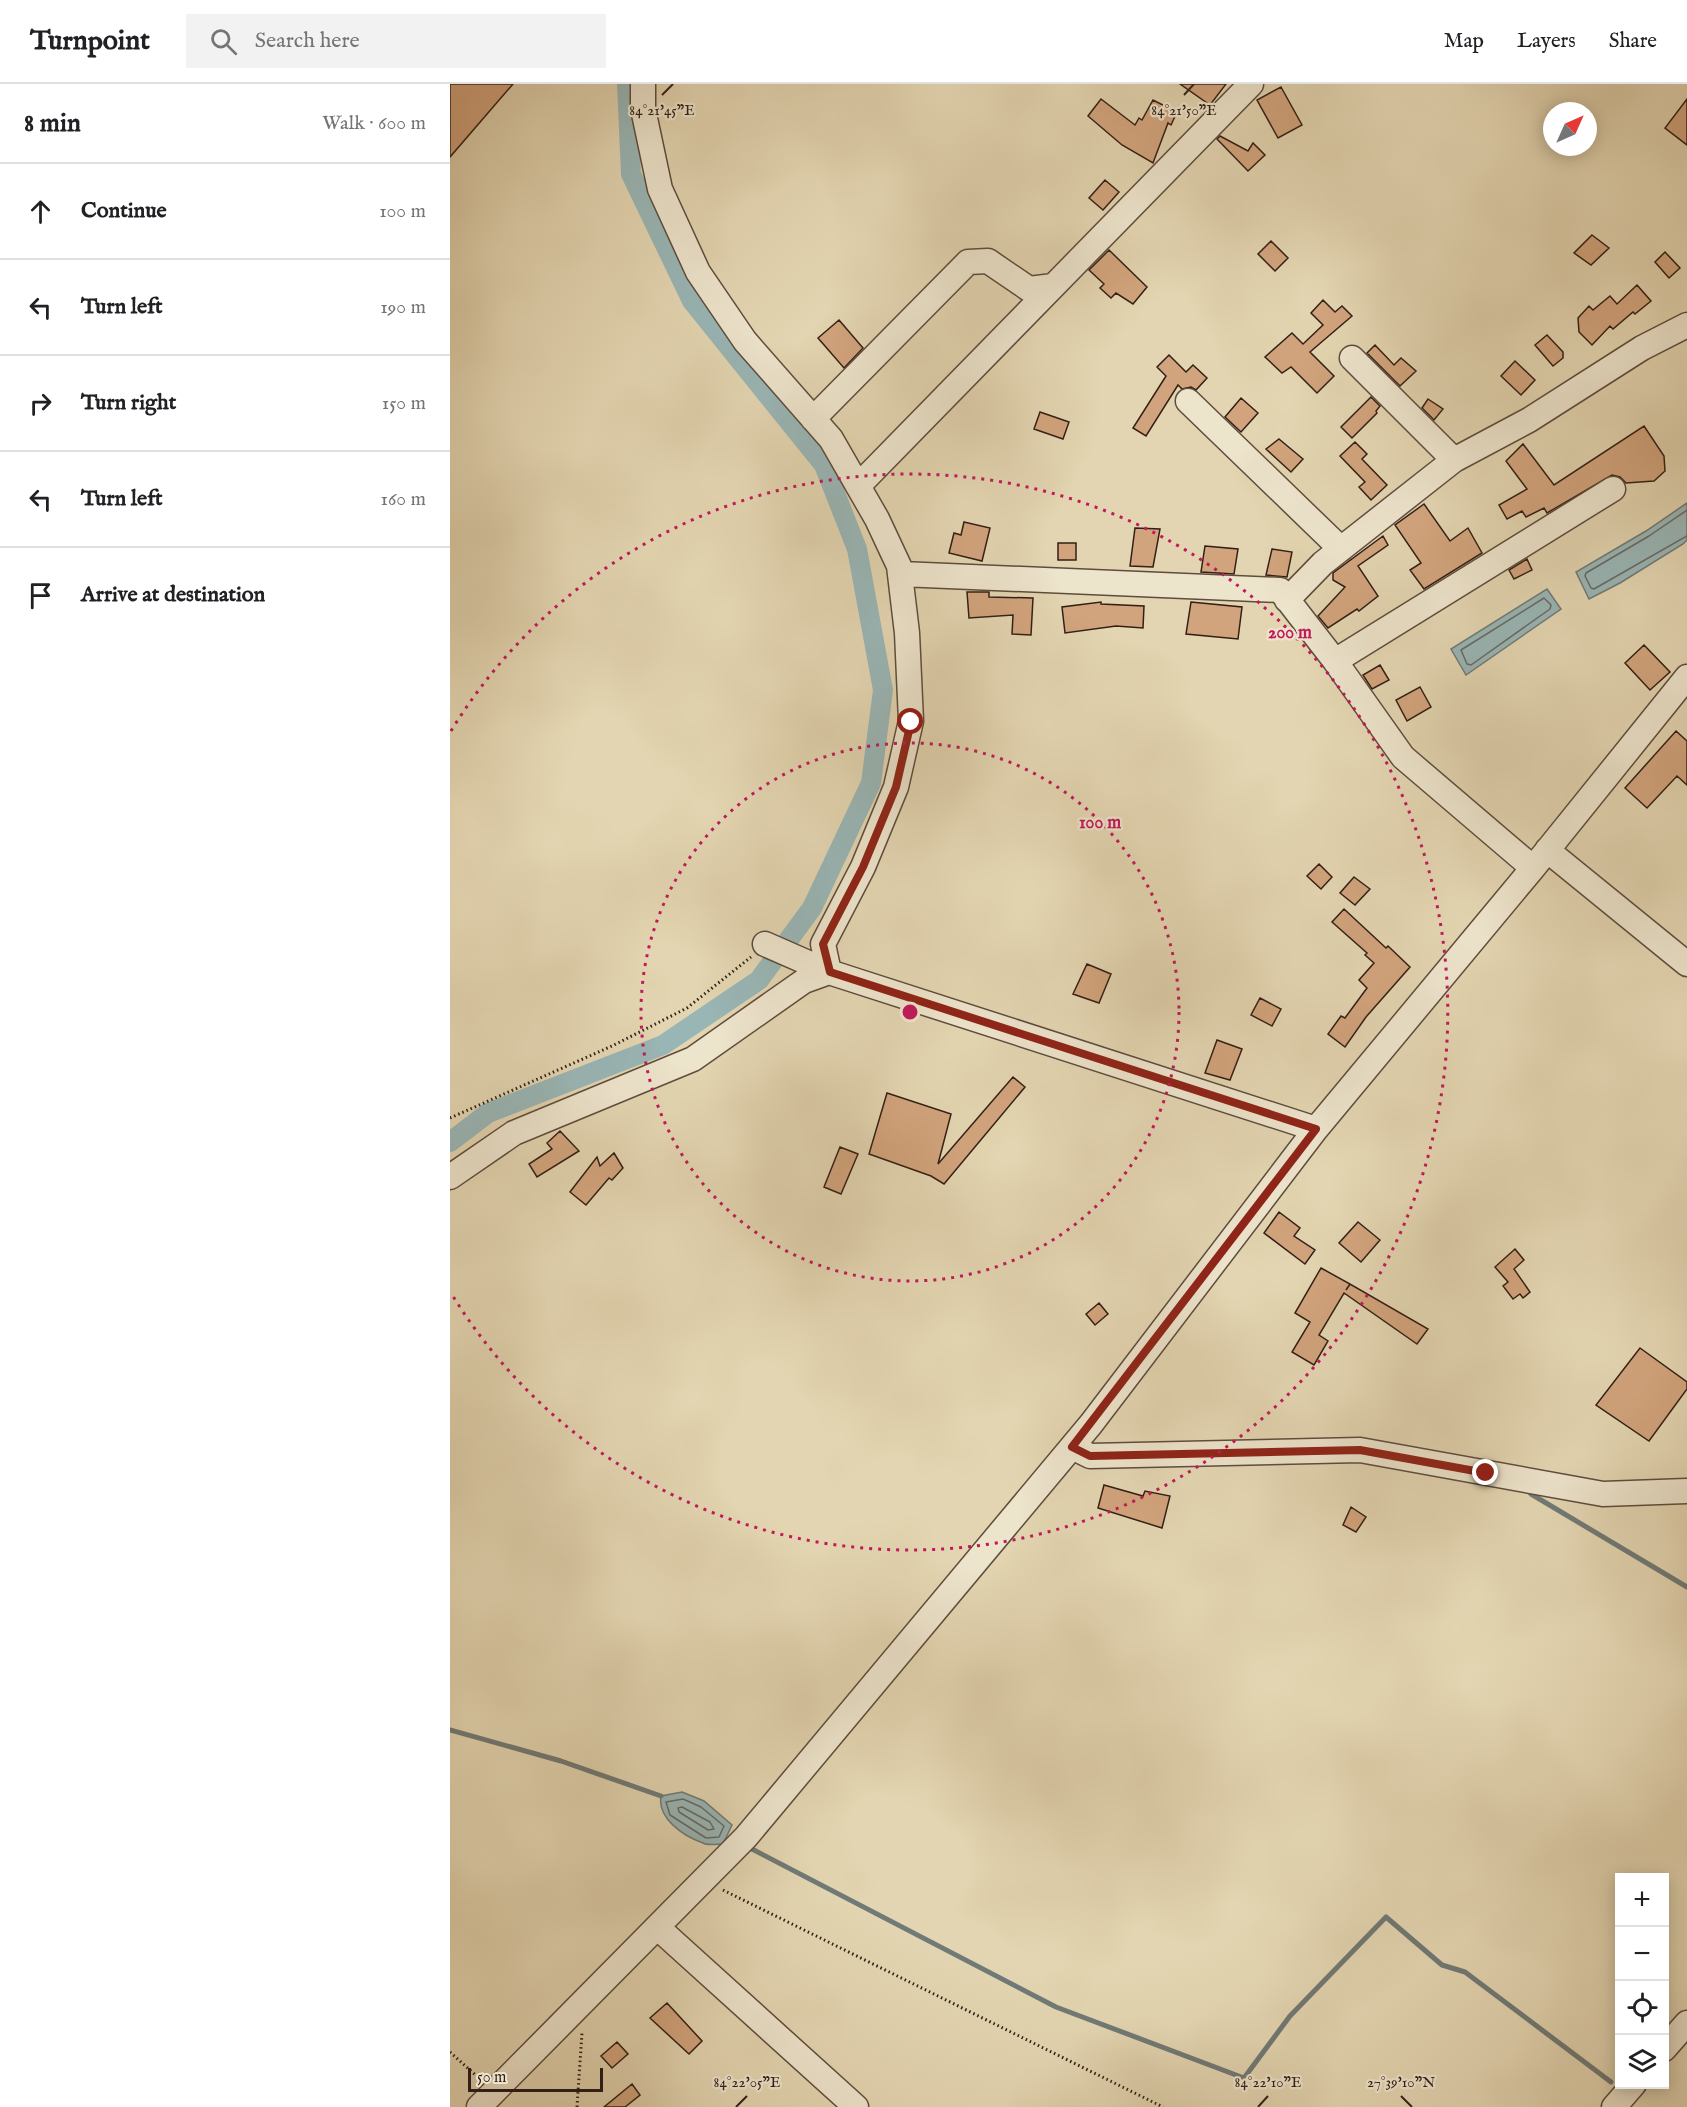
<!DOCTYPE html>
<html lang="en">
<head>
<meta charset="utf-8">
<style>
	:root { --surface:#fff; --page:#f2f2f2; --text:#202124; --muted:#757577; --line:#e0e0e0 }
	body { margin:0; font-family:"IM FELL English",serif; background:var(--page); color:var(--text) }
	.controls { position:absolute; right:18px; bottom:18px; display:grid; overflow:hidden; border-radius:0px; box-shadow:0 3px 15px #0003 }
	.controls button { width:54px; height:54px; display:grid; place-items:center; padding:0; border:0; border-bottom:2px solid var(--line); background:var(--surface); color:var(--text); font:30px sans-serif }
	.compass { position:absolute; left:1093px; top:18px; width:54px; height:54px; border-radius:50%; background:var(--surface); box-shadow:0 3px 15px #0003; rotate:45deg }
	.scale { position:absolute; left:18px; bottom:15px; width:135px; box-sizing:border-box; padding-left:6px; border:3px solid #321f16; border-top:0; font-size:16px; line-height:21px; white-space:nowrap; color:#321f16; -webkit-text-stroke:4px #ede4cc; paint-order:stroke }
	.stop { position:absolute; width:18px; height:18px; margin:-14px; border:4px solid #8f2418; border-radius:50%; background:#fff }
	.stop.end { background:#8f2418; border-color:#fff; box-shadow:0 2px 6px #0008 }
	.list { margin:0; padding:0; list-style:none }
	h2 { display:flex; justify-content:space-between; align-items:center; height:78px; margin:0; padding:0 24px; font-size:26px }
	h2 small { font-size:20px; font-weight:400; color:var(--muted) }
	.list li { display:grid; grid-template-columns:39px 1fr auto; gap:18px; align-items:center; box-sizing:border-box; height:96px; padding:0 24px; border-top:2px solid var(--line) }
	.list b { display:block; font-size:22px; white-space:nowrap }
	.list em { font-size:20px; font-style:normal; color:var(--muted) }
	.icon { flex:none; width:33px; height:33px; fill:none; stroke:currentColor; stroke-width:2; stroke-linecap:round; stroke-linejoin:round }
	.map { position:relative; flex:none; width:1237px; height:2023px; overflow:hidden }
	header { display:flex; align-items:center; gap:36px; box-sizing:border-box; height:84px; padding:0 30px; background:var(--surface); border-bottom:2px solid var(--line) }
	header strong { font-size:28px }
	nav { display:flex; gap:33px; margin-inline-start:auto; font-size:21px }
	.search { width:420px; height:54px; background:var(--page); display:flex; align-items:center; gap:15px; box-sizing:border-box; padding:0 21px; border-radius:0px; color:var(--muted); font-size:22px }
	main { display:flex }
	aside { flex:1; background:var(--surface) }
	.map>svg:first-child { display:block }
	.water { fill:#99b6b6; stroke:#707a76; stroke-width:1.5 }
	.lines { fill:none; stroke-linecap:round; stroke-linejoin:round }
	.shore { stroke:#666a66; stroke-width:1.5 }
	.stream { stroke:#707a76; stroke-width:5 }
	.canal { stroke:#99b6b6; stroke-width:20 }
	.building { fill:#d2a47d; stroke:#321f16; stroke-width:1.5 }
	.minor-casing { stroke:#5e4c3d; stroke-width:27 }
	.path { stroke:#321f16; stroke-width:3; stroke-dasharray:1.5 3; stroke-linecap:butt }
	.minor { stroke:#ede4cc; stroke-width:24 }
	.route { stroke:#8f2418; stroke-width:8 }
	.ticks { fill:none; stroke:#321f16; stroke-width:2 }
	.ring { fill:none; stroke:#c2185b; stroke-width:3; stroke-dasharray:3 6 }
	.ticks-label { font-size:15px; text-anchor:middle; fill:#321f16; stroke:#ede4cc; stroke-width:4.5; stroke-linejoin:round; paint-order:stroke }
	.centre { fill:#c2185b; stroke:#ede4cc; stroke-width:3 }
	.ring-label { font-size:18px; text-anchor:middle; font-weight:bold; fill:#c2185b; stroke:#ede4cc; stroke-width:4.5; stroke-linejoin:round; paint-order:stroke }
</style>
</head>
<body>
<header>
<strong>Turnpoint</strong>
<div class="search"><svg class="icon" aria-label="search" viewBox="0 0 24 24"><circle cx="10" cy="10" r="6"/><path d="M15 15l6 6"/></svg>Search here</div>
<nav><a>Map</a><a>Layers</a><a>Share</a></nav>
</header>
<main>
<aside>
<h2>8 min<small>Walk · 600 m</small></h2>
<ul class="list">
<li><svg class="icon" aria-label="ahead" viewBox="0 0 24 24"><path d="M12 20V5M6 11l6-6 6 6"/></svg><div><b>Continue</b></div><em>100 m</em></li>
<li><svg class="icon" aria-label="left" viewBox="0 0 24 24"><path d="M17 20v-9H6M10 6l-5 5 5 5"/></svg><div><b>Turn left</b></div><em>190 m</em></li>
<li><svg class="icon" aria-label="right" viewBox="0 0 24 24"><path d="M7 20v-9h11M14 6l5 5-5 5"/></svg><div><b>Turn right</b></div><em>150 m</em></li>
<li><svg class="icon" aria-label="left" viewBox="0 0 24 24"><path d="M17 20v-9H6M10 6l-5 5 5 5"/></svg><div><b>Turn left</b></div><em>160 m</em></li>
<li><svg class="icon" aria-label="arrive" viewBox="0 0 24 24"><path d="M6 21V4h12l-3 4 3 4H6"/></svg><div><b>Arrive at destination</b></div></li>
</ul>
</aside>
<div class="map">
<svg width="1237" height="2023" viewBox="0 0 1237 2023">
	<rect width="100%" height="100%" fill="#e3d5b1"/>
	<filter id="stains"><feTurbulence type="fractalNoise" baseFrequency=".00333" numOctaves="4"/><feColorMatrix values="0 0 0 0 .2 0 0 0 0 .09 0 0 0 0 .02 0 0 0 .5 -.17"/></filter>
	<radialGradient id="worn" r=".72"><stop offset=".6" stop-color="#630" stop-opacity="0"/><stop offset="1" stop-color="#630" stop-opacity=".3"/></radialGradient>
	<path class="water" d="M 1237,419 L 1237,456 L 1233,460 L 1170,499 L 1139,515 L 1126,488 L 1196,447 Z
		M 1097,505 L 1111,525 L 1016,591 L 1001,565 Z
		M 232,1708 L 254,1717 L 282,1741 L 273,1760 C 267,1760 258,1762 253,1759 C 233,1752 207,1734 211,1712 Z"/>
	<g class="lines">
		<path class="shore" d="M 1237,426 L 1199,452 L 1136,489 L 1135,492 L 1141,504 L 1144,505 L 1237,452
			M 1094,514 L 1101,521 L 1100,525 L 1021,581 L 1017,580 L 1011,566 Z
			M 233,1715 L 251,1723 L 274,1742 L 269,1753 L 256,1754 L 220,1731 L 216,1718 Z
			M 232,1723 L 260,1738 L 264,1745 L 258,1746 L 229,1728 L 228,1724 Z"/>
		<path class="stream" d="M 1081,1410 L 1237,1503
			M 0,1646 L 111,1677 L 211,1712
			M 302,1765 L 606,1923 L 794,1994 L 840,1932 L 936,1833 L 992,1881 L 1015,1888 L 1161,1998"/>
		<path class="canal" d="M 0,1058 L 38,1029 L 213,961 L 309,896 L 362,824 L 421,699 L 433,606 L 407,465 L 374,381 L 242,217 L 181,90 L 177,0"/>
	</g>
	<path class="building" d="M 0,0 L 63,0 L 0,73 Z
		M 730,0 L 776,0 L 760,21 Z
		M 831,3 L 852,41 L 828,54 L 807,16 Z
		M 651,15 L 685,41 L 689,34 L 692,36 L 703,16 L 727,28 L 721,41 L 718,39 L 703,79 L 672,61 L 638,32 Z
		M 1237,15 L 1237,61 L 1215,44 Z
		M 770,52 L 798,67 L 803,59 L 815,71 L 798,87 L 767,55 Z
		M 655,96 L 669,108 L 653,126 L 639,114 Z
		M 1142,151 L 1159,164 L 1141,181 L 1124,169 Z
		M 821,157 L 838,174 L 825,187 L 808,170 Z
		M 659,166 L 697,203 L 683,220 L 666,209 L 661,214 L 650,204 L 654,200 L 639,186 Z
		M 1215,168 L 1230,184 L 1219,194 L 1205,178 Z
		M 1187,201 L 1201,217 L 1185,230 L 1183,228 L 1163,245 L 1160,242 L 1142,261 L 1129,248 L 1128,234 L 1139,222 L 1143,226 L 1160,212 L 1167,220 Z
		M 873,216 L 885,228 L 892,222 L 902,232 L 860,268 L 884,292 L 867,309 L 841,283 L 832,289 L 815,273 L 842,249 L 853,260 L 873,241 L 861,229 Z
		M 389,236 L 413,264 L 394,284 L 368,254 Z
		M 1097,251 L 1113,268 L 1113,274 L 1103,282 L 1085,261 Z
		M 925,261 L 944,281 L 951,274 L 966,287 L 950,302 L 917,269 Z
		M 719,271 L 736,288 L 743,281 L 757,294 L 746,306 L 741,303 L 732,305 L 728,301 L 696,352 L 683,344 L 716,292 L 707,283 Z
		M 1065,277 L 1085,296 L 1071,311 L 1051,292 Z
		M 921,313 L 930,322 L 926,327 L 927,329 L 902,354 L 891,343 Z
		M 791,314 L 808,329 L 791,348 L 775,333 Z
		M 978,315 L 993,325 L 984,336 L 972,324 Z
		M 590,328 L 619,338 L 613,355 L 584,345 Z
		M 1194,342 L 1214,372 L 1215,387 L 1204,397 L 1176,399 L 1170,393 L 1162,391 L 1097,429 L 1094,424 L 1076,433 L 1072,427 L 1057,435 L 1049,421 L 1077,405 L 1056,377 L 1073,360 L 1104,401 Z
		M 829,355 L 853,375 L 841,388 L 816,365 Z
		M 905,358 L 917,370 L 912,375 L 937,401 L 921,416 L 909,403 L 915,398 L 890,372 Z
		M 974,420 L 1000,457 L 1018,444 L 1032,469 L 974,505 L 960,486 L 971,479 L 945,441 Z
		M 514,438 L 540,444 L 532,477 L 499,469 L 504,449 L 511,451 Z
		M 685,444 L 710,445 L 703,483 L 680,482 Z
		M 933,452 L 938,461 L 908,482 L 928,512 L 909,527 L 907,525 L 878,544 L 868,532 L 895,503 L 883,496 L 883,489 Z
		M 608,459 L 626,459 L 626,476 L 608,476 Z
		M 755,462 L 788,465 L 784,490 L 751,488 Z
		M 822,465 L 842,468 L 837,493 L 816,491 Z
		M 1077,475 L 1082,486 L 1064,495 L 1059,486 Z
		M 517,508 L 539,508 L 539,513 L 583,514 L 581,551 L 562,550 L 563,531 L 519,534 Z
		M 651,518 L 651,520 L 694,522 L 693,544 L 666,542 L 615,549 L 612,523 Z
		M 741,518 L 792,523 L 788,555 L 736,550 Z
		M 1194,561 L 1220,588 L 1200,606 L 1175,579 Z
		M 930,581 L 939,596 L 922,605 L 913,591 Z
		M 970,603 L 981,623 L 957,637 L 946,616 Z
		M 1226,647 L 1237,657 L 1237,701 L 1227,692 L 1197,724 L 1175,704 Z
		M 869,780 L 882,793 L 871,805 L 857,792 Z
		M 904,793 L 920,805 L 905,821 L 890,809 Z
		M 894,825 L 936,864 L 938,862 L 960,883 L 916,933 L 895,963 L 878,950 L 891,932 L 895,934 L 917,904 L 909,896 L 924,879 L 915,871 L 917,869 L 882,838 Z
		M 637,880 L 661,890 L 649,919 L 623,910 Z
		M 810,914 L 831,925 L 822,942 L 801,931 Z
		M 767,956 L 792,965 L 780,996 L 755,989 Z
		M 563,993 L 575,1003 L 494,1100 L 481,1092 L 419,1070 L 437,1009 L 501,1030 L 488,1080 Z
		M 110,1047 L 129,1067 L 87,1093 L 79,1080 L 102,1065 L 97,1059 Z
		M 390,1063 L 408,1070 L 391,1110 L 374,1103 Z
		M 164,1069 L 173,1084 L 162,1096 L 159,1094 L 136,1121 L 120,1108 L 147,1073 L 150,1082 Z
		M 829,1128 L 850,1144 L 844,1152 L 865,1166 L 855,1180 L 814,1149 Z
		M 908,1138 L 930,1156 L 911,1178 L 889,1159 Z
		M 1065,1165 L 1074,1176 L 1064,1185 L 1080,1208 L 1073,1214 L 1070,1210 L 1063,1215 L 1053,1202 L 1058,1198 L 1045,1183 Z
		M 871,1184 L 900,1200 L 896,1206 L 900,1200 L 978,1245 L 967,1260 L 894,1209 L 869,1251 L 878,1257 L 864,1281 L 842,1268 L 860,1238 L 845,1229 Z
		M 649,1219 L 658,1230 L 645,1241 L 636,1230 Z
		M 1190,1264 L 1237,1298 L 1237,1305 L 1199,1357 L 1146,1321 Z
		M 654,1401 L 693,1412 L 695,1407 L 720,1412 L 712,1444 L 648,1424 Z
		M 901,1423 L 916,1433 L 906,1448 L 893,1441 Z
		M 217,1919 L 252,1957 L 239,1970 L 200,1934 Z
		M 167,1958 L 178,1970 L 162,1984 L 151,1972 Z
		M 182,2000 L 190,2011 L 175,2023 L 154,2023 Z"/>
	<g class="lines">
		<defs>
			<path id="minor" d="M 193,0 L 193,25 L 210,105 L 248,188 L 295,257 L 381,355 L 427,435 L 449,482 L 457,549 L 461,637 L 446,703 L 413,783 L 373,860 L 379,888
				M 902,274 L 1004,376
				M 738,317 L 891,465
				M 363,335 L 518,178 L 538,177 L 579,205 L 603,202
				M 408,402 L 801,0
				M 451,490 L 830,506 L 885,577 L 953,673 L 1083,784
				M 837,516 L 873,479 L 1004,376 L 1079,336 L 1192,264 L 1237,241
				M 885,577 L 1163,405
				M 1097,766 L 1237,880
				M 315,860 L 379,888
				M 0,1093 L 64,1049 L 243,975 L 354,897 L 379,888 L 866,1045
				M 622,1363 L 640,1372 L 910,1366 L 1153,1410 L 1237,1407
				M 207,1843 L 406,2023
				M 1214,1965 L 1237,1939
				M 29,2023 L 296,1753 L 641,1340 L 866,1045 L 1083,784 L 1237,593
				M 1164,2023 L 1184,2000"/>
		</defs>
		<use href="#minor" class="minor-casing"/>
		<path class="path" d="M 0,1034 L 162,962 L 237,924 L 301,873
			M 273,1806 L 713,2023
			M 0,1968 L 30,1995
			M 127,2023 L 132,1949"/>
		<use href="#minor" class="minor"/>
	</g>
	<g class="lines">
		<path class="route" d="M 461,638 L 446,703 L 413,783 L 373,860 L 380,888 L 866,1045 L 622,1363 L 640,1372 L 910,1366 L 1036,1389"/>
	</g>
	<path class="ticks" d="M 212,11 L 223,0M 734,11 L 744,0M 951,2012 L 962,2023M 286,2023 L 297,2012M 808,2023 L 818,2012"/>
	<g class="ring">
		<circle cx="460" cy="928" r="269"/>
		<path d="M1 647A538 538 0 1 1 1 1209"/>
	</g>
	<g class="ticks-label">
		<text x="212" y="31">84°21'45"E</text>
		<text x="734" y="31">84°21'50"E</text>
		<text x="297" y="2003">84°22'05"E</text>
		<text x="818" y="2003">84°22'10"E</text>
		<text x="951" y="2003">27°39'10"N</text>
	</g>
	<circle cx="460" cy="928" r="9" class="centre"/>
	<g class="ring-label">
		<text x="840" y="554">200 m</text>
		<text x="650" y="744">100 m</text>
	</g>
	<rect width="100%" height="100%" filter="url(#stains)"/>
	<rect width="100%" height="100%" fill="url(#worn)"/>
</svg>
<div class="controls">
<button>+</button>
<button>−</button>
<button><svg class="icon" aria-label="locate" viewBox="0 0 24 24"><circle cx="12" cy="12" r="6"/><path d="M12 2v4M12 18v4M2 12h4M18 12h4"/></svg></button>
<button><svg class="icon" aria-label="layers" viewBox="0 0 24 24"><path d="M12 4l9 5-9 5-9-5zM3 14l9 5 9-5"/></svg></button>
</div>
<svg class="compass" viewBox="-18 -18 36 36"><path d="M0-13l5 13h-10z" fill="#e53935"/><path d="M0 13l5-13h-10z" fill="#757577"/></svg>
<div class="scale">50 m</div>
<div class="stop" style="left:461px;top:638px"></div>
<div class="stop end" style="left:1036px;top:1389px"></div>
</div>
</main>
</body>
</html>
